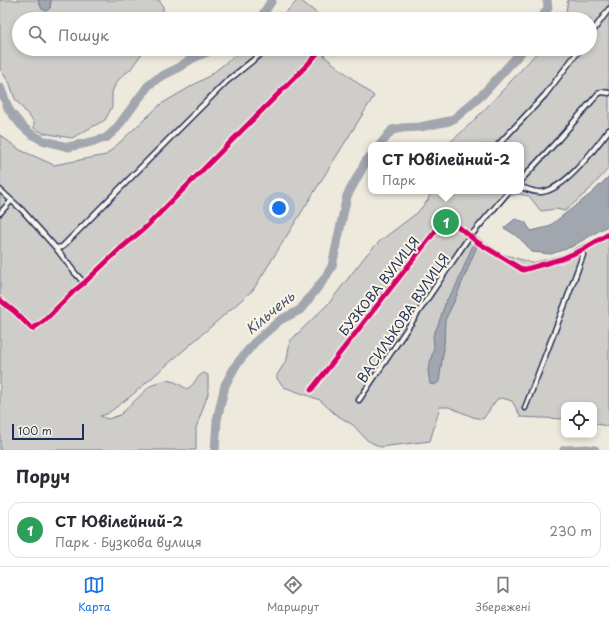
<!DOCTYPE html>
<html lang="uk">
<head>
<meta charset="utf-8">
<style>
	:root { --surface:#fff; --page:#f2f2f3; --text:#2b2b33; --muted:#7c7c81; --line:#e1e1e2; --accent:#1a73e8 }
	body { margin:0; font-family:"Playpen Sans",sans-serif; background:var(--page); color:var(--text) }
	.controls { position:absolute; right:12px; bottom:12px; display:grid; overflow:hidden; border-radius:8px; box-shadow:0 2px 6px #0003 }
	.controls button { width:36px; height:36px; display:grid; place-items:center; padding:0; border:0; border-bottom:1px solid var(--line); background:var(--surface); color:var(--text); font:20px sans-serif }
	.scale { position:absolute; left:12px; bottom:10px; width:72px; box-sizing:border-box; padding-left:4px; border:2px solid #1b2f5e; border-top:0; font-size:11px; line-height:14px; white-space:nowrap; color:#1b2f5e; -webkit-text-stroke:3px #fcf5e5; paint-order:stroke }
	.you { position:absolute; left:279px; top:208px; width:14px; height:14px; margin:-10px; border:3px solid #fff; border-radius:50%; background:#1a73e8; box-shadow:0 0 0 6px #1a73e833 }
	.badge { display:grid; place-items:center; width:26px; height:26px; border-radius:50%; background:var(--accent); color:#fff; font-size:13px; font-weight:700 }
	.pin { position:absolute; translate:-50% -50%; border:2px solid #fff; box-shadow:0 1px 4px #0006 }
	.popup { position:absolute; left:368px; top:142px; width:156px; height:52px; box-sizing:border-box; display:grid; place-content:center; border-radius:8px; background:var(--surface); filter:drop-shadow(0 1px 3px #0005); font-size:13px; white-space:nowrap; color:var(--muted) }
	.popup b { font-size:15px; color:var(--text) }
	.popup::after { content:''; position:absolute; left:50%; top:100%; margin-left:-8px; border:8px solid transparent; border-top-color:var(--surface) }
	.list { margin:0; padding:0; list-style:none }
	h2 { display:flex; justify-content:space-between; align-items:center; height:52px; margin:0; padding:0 16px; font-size:17px }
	h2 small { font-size:13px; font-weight:400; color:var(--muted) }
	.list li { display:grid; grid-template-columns:26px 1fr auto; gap:12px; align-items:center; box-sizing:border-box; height:56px; margin:0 8px 8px; padding:0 8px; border:1px solid var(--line); border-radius:12px }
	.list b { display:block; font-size:15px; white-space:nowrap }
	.list p { margin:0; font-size:13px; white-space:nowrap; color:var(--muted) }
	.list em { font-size:13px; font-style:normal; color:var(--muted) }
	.icon { flex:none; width:22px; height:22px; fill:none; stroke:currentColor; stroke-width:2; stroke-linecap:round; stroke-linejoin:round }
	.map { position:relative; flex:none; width:609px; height:450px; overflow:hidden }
	.search { position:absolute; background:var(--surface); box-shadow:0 2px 6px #0003; left:12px; right:12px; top:12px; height:44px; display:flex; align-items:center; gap:10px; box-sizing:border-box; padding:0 14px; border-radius:22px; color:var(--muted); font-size:15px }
	.sheet { height:116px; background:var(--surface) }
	nav { display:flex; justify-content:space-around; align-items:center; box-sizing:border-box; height:56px; border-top:1px solid var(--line); background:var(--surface); font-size:11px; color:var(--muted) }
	nav a { display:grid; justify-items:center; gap:2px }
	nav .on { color:var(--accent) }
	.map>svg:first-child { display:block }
	.green { fill:#cfcdca; stroke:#757e94 }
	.water { fill:#a2a7af; stroke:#6c778f }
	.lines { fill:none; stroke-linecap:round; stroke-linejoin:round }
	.river { stroke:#a2a7af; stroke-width:9 }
	.street-casing { stroke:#1b2f5e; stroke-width:7 }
	.street { stroke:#fcf5e5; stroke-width:4 }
	.cycleway-casing { stroke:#fcf5e5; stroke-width:8 }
	.cycleway { stroke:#d6006c; stroke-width:5 }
	.labels { text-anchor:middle; stroke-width:4; stroke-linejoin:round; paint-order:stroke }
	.street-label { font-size:13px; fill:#1b2f5e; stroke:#fcf5e5 }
	.water-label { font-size:14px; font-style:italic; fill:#445376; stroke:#fcf5e5 }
</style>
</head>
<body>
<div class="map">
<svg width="609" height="450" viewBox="0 0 609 450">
	<rect width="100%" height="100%" fill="#eee9dd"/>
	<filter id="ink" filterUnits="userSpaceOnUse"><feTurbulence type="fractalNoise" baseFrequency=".025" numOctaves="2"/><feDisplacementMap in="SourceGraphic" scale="8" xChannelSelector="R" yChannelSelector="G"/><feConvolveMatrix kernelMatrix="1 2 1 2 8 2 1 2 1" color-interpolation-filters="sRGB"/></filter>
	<g filter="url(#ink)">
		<path class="green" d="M 0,0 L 38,0 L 42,9 L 50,8 L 51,0 L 159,0 L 163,7 L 163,19 L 19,19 L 19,49 L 145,49 L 130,70 L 122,76 L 116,83 L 112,92 L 112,107 L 105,120 L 72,138 L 43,133 L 34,128 L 34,122 L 15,99 L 10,84 L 0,69 Z
			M 298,0 L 300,0 L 324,19 L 279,19 Z
			M 568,0 L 609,0 L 609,168 L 589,190 L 565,211 L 556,209 L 541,211 L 529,196 L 519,194 L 509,196 L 475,236 L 503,254 L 532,263 L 562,255 L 599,237 L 609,230 L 609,427 L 594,423 L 594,405 L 564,405 L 564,419 L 521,417 L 512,401 L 502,398 L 497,399 L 483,419 L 473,417 L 449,407 L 440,407 L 430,441 L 380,447 L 367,440 L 353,425 L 335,414 L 320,400 L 284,387 L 277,379 L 277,375 L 287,359 L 290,341 L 329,303 L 367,254 L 380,241 L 417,213 L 428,200 L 431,191 L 521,191 L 521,145 L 447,145 C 481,116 510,82 540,49 L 590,49 L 590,19 L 561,19 L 566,11 Z
			M 243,49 L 327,49 L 324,56 L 374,96 L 253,290 L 131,396 L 107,414 L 100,416 L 108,419 L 120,415 L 150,386 L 166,380 L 175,382 L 187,389 C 195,385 196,376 204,373 L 208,375 L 208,394 L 196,428 L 196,450 L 0,450 L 0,135 L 20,150 L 54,165 L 106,155 L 161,104 L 209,76 Z"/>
		<path class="water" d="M 38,0 L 51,0 L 50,8 L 46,11 L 42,9 Z
			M 609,176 L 609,225 L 571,247 L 551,254 L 532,252 C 524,241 516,235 504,228 L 515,219 L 525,222 L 531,231 L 548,227 L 592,193 Z
			M 473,245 L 477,246 L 454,302 L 445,320 L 444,347 L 439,382 L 434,385 L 430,384 L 428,371 L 434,347 L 433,336 L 438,325 L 446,301 L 455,288 Z"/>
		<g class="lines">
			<path class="river" d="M 260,19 L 272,0
				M 541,19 L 548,8 L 547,0
				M 0,87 L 9,110 L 21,125 L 30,133 L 42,140 L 68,147 L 87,143 L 106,138 L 116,129 L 148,86 L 158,78 L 176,69 L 193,58 L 214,49
				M 380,145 L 392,130 L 402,128 L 420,127 L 449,121 L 455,118 L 483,94 L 524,49
				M 215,450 L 217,420 L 225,385 L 236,365 L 254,343 L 280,320 L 300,310 L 325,278 L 332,266 L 347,196 L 366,161 L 371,156
				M 564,450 L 587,449 L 595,450"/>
			<defs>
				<path id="street" d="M 590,35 L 609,9
					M 498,145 L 545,95 L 580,49
					M 521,180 L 558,140 L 598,94 L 602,92 L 609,93
					M 521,187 C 527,189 535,193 542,192 C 567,188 594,149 609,130
					M 0,190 L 22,210 L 56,248 L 62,247 L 172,136 L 226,82 L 267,49
					M 0,213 L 11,201
					M 56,248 L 75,273 L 84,283
					M 0,300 L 15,312 L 32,329 L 44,321 L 74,291 L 84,283 L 120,249 L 146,227 L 308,64 L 321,49
					M 311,390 L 444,220 L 449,219 L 477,242 L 523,270 L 561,259 L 582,250 L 609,234
					M 359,400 L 467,240 L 509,191
					M 525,408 L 567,299 L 583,255 L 582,250"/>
			</defs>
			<use href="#street" class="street-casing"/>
			<use href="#street" class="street"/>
			<defs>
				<path id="cycleway" d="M 0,300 L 15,312 L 32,329 L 44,321 L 74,291 L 84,283 L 120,249 L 146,227 L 308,64 L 321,49
					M 311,390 L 444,220 L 449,219 L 477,242 L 523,270 L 561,259 L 582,250 L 609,234"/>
			</defs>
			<use href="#cycleway" class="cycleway-casing"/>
			<use href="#cycleway" class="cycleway"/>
		</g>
	</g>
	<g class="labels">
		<g class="street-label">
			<text transform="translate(379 286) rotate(-52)" y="5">БУЗКОВА ВУЛИЦЯ</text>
			<text transform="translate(403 318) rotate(-56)" y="5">ВАСИЛЬКОВА ВУЛИЦЯ</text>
		</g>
		<g class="water-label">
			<text transform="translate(270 313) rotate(-40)" y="5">Кільчень</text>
		</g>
	</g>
</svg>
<div class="controls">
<button><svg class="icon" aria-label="locate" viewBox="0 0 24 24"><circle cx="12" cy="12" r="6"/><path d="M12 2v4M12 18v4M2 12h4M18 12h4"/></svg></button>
</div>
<div class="scale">100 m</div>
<div class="you"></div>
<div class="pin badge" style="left:446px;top:222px;background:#2e9e5b">1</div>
<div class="popup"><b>СT Ювілейний-2</b>Парк</div>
<div class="search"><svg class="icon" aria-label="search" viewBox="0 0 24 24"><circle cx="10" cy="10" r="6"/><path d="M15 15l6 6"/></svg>Пошук</div>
</div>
<section class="sheet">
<h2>Поруч<small></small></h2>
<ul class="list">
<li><span class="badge" style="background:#2e9e5b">1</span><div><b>СT Ювілейний-2</b><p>Парк · Бузкова вулиця</p></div><em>230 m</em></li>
</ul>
</section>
<nav>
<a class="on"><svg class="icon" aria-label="map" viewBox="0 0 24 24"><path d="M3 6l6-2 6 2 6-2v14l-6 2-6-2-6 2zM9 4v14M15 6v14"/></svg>Карта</a>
<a><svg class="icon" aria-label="directions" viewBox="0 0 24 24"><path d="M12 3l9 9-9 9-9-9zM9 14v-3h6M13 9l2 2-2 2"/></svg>Маршрут</a>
<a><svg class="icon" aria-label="saved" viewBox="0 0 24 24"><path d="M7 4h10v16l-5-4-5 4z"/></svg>Збережені</a>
</nav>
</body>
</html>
